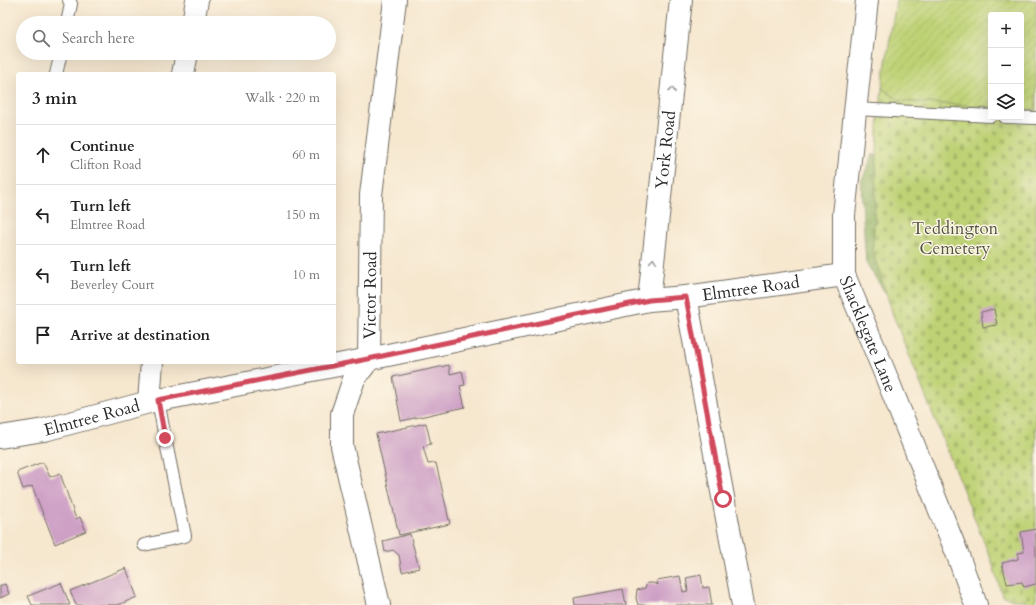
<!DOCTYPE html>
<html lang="en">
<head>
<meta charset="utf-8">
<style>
	:root { --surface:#fff; --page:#f6f6f6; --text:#222; --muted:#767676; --line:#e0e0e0 }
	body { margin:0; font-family:Cardo,serif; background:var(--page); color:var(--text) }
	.controls { position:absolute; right:12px; top:12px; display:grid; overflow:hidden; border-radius:4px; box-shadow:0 4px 16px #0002 }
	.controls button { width:36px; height:36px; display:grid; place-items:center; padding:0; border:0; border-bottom:1px solid var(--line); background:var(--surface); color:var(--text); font:20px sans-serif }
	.stop { position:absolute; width:12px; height:12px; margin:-9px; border:3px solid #d1495b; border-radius:50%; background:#fff }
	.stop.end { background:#d1495b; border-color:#fff; box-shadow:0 1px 4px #0008 }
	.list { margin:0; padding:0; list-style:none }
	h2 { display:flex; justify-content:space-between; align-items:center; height:52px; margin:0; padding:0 16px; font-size:17px }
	h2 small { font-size:13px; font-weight:400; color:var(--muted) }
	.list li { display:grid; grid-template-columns:26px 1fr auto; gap:12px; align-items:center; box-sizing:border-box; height:60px; padding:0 16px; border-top:1px solid var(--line) }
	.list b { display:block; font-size:15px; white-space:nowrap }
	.list p { margin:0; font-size:13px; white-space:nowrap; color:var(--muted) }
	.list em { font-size:13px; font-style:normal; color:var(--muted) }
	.icon { flex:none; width:22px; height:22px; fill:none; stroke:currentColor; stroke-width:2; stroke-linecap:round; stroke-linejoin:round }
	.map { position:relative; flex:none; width:1036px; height:605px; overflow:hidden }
	.search { position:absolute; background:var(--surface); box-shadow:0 4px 16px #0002; left:16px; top:16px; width:320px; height:44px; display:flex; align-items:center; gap:10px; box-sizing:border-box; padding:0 14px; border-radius:22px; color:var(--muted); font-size:15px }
	.panel { position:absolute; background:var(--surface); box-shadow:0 4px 16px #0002; left:16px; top:72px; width:320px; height:292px; border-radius:4px }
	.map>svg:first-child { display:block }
	.forest { fill:url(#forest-crowns); stroke:#607048 }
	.cemetery { fill:url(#cemetery-stones); stroke:#747e50 }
	.garden { fill:url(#garden-furrows); stroke:#747e50 }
	.building { fill:#cea0c6 }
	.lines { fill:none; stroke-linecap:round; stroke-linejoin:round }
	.service-casing { stroke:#726d64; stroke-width:14 }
	.minor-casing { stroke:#726d64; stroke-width:24 }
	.tertiary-casing { stroke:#726d64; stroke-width:24 }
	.service { stroke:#fff; stroke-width:12 }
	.minor { stroke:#fff; stroke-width:22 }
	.tertiary { stroke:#fff; stroke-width:22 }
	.oneway { stroke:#a0a0a0 }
	.route { stroke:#d1495b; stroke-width:5 }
	.labels { text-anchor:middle; stroke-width:3; stroke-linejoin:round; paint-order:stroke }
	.street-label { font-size:17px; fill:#2b2b2b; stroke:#fcf5e5 }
	.park-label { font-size:17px; fill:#50553e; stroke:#fcf5e5 }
</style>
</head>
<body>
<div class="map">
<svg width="1036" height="605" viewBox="0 0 1036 605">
	<defs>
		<pattern id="forest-crowns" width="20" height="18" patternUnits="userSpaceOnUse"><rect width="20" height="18" fill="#96b466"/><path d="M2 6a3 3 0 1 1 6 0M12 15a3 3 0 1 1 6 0" fill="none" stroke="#7b9354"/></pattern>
		<pattern id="cemetery-stones" width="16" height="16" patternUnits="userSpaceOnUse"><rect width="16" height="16" fill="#bed275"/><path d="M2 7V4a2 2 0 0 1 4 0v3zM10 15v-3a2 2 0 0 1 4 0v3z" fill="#a3b465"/></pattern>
		<pattern id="garden-furrows" width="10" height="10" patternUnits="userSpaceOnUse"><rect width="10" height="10" fill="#bed275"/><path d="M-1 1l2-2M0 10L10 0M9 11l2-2" fill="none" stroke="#a3b465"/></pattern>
	</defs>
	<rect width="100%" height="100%" fill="#fcf5e5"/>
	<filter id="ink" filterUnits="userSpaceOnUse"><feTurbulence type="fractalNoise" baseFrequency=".025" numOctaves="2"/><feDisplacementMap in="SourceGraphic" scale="8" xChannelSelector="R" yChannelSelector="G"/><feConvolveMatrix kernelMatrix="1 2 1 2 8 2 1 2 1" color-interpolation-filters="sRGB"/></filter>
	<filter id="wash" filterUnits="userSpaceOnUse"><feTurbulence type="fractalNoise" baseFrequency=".012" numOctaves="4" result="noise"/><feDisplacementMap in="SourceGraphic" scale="16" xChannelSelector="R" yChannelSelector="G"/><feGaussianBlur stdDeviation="0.9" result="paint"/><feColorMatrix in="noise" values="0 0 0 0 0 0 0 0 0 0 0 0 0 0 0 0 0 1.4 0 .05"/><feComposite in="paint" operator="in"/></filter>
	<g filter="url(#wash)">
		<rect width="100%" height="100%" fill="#f6e7cf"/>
		<path class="forest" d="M 873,154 L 884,160 L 893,305 L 866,263 L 863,218 L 861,182 Z"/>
		<path class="cemetery" d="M 882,88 L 900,101 L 991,107 L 991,117 L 1021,117 L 1021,109 L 1036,110 L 1036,605 L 1026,605 L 1025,600 L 1012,600 L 1002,595 L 992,562 L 893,315 L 873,252 L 878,128 Z"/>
		<path class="garden" d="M 896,0 L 1036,0 L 1036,110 L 1021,109 L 1021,15 L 991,15 L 991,107 L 900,101 L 882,88 Z"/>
		<g id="blocks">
			<path class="building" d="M 994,309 L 997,325 L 983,327 L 981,312 Z
				M 449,365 L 450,374 L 462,371 L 465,385 L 460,386 L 465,407 L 401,421 L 393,377 Z
				M 426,423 L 431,444 L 423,446 L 428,464 L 436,463 L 450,524 L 399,535 L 376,434 Z
				M 43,462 L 50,477 L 60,473 L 76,519 L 80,517 L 86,531 L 55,544 L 32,486 L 23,489 L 17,472 Z
				M 1036,529 L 1036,584 L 1024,587 L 1022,582 L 1007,584 L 1002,563 L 1018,559 L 1018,553 L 1024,552 L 1021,532 Z
				M 410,534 L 419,568 L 402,572 L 399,555 L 393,550 L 385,552 L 383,541 Z
				M 126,568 L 137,597 L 118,605 L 76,605 L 70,591 Z
				M 701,575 L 703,588 L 709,587 L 712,605 L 638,605 L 636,598 L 637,590 L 645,588 L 647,583 L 653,583 L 658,585 L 657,580 L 680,576 L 683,592 L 688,591 L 686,578 Z
				M 61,583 L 70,605 L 32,605 L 28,596 Z
				M 5,584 L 9,594 L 0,598 L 0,586 Z
				M 623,589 L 626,605 L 575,605 L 574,598 Z"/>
		</g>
	</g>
	<g filter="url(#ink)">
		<use href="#blocks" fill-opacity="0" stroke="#726d64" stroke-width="1"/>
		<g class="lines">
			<defs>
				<path id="service" d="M 67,23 L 71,4 L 69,0
					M 56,74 L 61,53
					M 855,109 L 991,116
					M 1005,117 L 1036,118
					M 144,545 L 185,536 L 165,438 L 158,400"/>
				<g id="minor">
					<path d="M 193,23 L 197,0"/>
					<path d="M 183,74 L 187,53"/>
					<path d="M 686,297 L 743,605"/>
					<path id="s1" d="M 649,300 L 681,0"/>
					<path d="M 149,402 L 152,362"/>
					<path id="s2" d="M 0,437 L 44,430 L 149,402 L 369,359 L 649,300 L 686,297 L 844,275"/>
					<path id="s3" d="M 379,605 L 342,446 L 342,414 L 354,379 L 369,359 L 371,195 L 395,0"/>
				</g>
				<g id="tertiary">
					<path id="s4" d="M 867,0 L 844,215 L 844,275 L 884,371 L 957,553 L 976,605"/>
				</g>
			</defs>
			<use href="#service" class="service-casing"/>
			<use href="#minor" class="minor-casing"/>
			<use href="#tertiary" class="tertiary-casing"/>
			<use href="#service" class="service"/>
			<use href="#minor" class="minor"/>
			<use href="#tertiary" class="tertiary"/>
		</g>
		<defs><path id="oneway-chevron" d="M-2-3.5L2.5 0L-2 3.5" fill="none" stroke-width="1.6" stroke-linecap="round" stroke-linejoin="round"/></defs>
		<g class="oneway">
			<use href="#oneway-chevron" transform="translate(672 90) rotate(-84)"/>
			<use href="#oneway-chevron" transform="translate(653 261) rotate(-84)"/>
		</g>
	</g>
	<g class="lines" filter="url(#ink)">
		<path class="route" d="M 165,438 L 158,400 L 368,359 L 649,300 L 686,297 L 723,499"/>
	</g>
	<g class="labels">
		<g class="street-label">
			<text dy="6" stroke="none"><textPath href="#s1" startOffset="151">York Road</textPath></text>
			<text dy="6" stroke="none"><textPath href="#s2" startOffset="766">Elmtree Road</textPath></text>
			<text dy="6" stroke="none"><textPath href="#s3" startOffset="321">Victor Road</textPath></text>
			<text dy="6" stroke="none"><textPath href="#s4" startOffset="340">Shacklegate Lane</textPath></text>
			<text dy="6" stroke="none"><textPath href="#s2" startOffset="94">Elmtree Road</textPath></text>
		</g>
		<g class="park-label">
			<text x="955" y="234">Teddington<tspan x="955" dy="20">Cemetery</tspan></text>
		</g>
	</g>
</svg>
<div class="controls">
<button>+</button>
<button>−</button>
<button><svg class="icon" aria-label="layers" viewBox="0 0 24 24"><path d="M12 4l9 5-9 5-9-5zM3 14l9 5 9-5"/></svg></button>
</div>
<div class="stop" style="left:723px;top:499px"></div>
<div class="stop end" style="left:165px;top:438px"></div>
<div class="search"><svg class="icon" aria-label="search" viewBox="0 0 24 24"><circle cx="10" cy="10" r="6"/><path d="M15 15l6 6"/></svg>Search here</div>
<section class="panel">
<h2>3 min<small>Walk · 220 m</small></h2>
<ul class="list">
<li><svg class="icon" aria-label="ahead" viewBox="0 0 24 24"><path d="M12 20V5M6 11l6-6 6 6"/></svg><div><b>Continue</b><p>Clifton Road</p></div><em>60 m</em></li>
<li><svg class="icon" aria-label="left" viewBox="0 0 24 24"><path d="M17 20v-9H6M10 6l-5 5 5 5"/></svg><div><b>Turn left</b><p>Elmtree Road</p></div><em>150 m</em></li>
<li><svg class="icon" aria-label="left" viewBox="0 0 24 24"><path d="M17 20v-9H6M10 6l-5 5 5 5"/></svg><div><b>Turn left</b><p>Beverley Court</p></div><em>10 m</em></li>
<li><svg class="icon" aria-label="arrive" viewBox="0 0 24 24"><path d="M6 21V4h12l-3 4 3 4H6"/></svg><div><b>Arrive at destination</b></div></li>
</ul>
</section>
</div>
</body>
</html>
